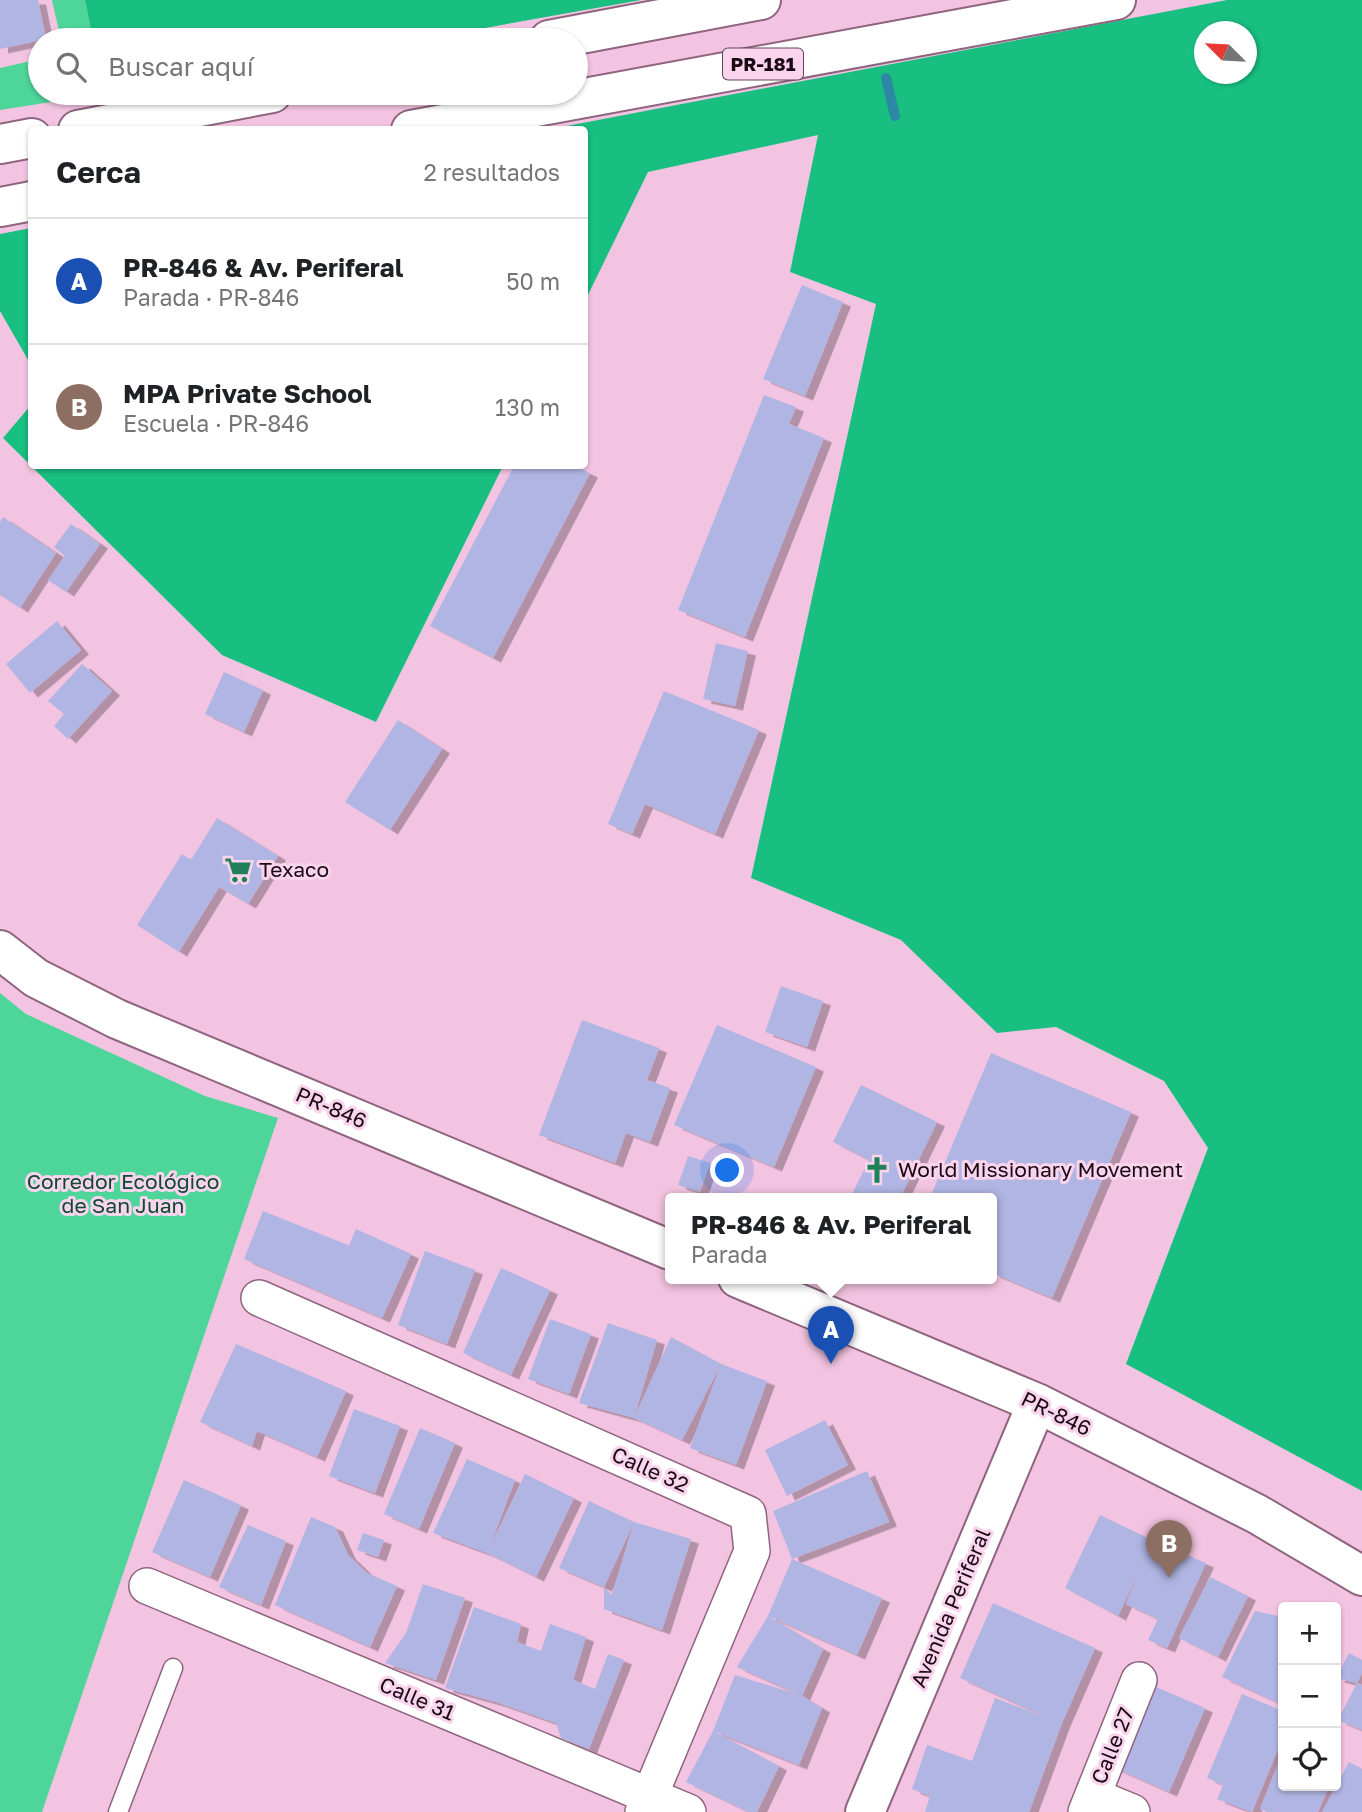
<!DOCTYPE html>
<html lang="es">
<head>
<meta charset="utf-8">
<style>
	:root { --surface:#fff; --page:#f6f6f6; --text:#202124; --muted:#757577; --line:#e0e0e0; --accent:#2563eb }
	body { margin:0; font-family:"Golos Text",sans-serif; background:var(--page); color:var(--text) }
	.controls { position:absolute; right:21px; bottom:21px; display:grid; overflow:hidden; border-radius:7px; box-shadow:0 2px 5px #0004 }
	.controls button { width:63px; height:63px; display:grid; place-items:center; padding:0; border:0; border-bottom:2px solid var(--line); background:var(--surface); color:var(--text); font:35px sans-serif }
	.compass { position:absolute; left:1194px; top:21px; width:63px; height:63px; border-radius:50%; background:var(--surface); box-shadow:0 2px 5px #0004; rotate:294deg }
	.you { position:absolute; left:728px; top:1171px; width:24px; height:24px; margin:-18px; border:5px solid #fff; border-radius:50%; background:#1a73e8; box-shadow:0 0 0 10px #1a73e833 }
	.badge { display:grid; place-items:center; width:46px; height:46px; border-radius:50%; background:var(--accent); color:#fff; font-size:23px; font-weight:700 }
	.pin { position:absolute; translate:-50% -58px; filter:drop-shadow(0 2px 4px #0008) }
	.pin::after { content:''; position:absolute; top:37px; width:24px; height:21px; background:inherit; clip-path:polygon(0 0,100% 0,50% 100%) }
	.popup { position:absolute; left:665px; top:1193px; width:332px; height:91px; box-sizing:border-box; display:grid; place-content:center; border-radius:7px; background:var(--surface); filter:drop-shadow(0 2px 5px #0005); font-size:23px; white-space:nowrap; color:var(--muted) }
	.popup b { font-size:26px; color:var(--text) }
	.popup::after { content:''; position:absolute; left:50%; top:100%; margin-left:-14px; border:14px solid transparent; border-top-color:var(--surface) }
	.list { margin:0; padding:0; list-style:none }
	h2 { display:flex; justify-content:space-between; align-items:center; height:91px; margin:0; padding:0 28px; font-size:30px }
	h2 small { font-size:23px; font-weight:400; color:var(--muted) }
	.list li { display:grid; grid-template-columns:46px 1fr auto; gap:21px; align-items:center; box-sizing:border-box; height:126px; padding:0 28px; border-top:2px solid var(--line) }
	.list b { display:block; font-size:26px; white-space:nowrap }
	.list p { margin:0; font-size:23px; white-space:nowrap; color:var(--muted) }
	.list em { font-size:23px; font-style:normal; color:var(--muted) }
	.icon { flex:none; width:38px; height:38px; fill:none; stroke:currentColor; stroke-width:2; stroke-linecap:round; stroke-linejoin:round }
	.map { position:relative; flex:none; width:1362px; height:1812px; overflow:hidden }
	.search { position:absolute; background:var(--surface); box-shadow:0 2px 5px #0004; left:28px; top:28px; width:560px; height:77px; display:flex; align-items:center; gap:18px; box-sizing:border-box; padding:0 24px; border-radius:38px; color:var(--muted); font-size:26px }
	.panel { position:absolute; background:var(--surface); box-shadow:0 2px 5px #0004; left:28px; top:126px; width:560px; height:343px; border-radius:7px }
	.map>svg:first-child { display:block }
	.green { fill:#4ed69a }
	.forest { fill:#18bf81; fill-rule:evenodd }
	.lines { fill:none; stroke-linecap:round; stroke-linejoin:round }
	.stream { stroke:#2c88a5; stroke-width:10 }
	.building { fill:#b0b5e3; fill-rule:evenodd; filter:url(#shadow) }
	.lane-casing { stroke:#8e647f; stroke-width:21 }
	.street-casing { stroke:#8e647f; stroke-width:38 }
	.secondary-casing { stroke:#8e647f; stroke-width:42 }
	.primary-casing { stroke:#8e647f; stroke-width:42 }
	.lane { stroke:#fff; stroke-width:18 }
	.street { stroke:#fff; stroke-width:35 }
	.secondary { stroke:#fff; stroke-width:38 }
	.primary { stroke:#fff; stroke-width:38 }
	.labels { text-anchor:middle; stroke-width:6; stroke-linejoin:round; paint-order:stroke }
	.shield { fill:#fad4ec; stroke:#5c4755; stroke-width:2 }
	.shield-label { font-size:19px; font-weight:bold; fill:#190a14 }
	.poi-label { font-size:21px; fill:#190a14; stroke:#fad4ec; text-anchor:start }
	.street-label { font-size:21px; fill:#190a14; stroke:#fad4ec }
	.park-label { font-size:21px; fill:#0d4930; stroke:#fad4ec }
</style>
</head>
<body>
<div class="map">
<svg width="1362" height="1812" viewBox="0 0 1362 1812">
	<defs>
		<filter id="shadow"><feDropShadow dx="8" dy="4.5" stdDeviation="0" flood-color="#0004"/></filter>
	</defs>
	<rect width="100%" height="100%" fill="#f3c4e1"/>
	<path class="green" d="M 52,0 L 85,0 L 93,40 L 61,40 Z
		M 40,59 L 40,93 L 103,94 L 0,110 L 0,68 Z
		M 0,993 L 26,1014 L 205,1096 L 278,1118 L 42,1812 L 0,1812 Z"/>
	<path class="forest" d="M 85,0 L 641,0 L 418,40 L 93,40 Z
		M 1227,0 L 1362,0 L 1362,1491 L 1126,1364 L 1208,1148 L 1164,1081 L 1056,1027 L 997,1033 L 901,940 L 751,878 L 876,304 L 790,272 L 818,135 L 648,172 L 585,301 L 584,130 L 551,129 ZM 1204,32 L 1246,32 L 1246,74 L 1204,74 Z
		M 31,228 L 32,228 L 31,365 L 0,311 L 0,234 Z
		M 31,405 L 32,466 L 503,466 L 376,722 L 222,655 L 3,438 Z"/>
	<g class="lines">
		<path class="stream" d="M 886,78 L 895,116"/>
	</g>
	<path class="building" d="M 0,0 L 38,0 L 46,39 L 0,49 Z
		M 802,285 L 843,302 L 805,396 L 763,379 Z
		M 764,395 L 796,407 L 789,424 L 824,438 L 745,637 L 678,610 Z
		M 514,466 L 575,466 L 590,473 L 493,658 L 430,626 Z
		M 3,517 L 56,553 L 20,608 L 0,595 L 0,522 Z
		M 71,524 L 100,544 L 66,592 L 48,580 L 65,556 L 54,547 Z
		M 57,621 L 81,650 L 30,693 L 6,664 Z
		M 716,643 L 748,651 L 735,706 L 703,699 Z
		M 82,664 L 112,691 L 68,739 L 54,726 L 64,714 L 48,701 Z
		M 224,672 L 263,690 L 244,732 L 205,714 Z
		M 664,691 L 759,730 L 715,834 L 645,804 L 632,834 L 608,824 Z
		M 398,720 L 442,749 L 390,830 L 345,802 Z
		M 217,818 L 278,856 L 248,904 L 219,887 L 179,952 L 137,925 L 182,854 L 191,860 Z
		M 781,986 L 823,1001 L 807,1047 L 765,1032 Z
		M 582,1020 L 659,1048 L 647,1080 L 670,1088 L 650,1142 L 626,1133 L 615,1163 L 539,1135 Z
		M 717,1025 L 816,1067 L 774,1167 L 674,1125 Z
		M 991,1053 L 1131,1112 L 1052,1298 L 992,1273 L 992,1198 L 930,1198 Z
		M 861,1085 L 937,1122 L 900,1198 L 850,1198 L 869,1160 L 833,1142 Z
		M 688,1156 L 710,1163 L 700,1192 L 678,1185 Z
		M 263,1211 L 348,1245 L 346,1252 L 356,1229 L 411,1254 L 382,1318 L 244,1259 Z
		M 425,1251 L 475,1270 L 447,1344 L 398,1325 Z
		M 501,1268 L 550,1290 L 511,1375 L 463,1353 Z
		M 550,1319 L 591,1334 L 569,1394 L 528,1379 Z
		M 608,1323 L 657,1340 L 634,1418 L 579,1403 Z
		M 671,1337 L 721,1364 L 682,1440 L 634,1418 Z
		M 236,1344 L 346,1391 L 317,1457 L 257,1431 L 252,1446 L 200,1422 Z
		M 721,1364 L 767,1381 L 736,1465 L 690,1448 Z
		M 354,1409 L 400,1426 L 375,1493 L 329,1476 Z
		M 825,1420 L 848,1465 L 787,1496 L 765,1450 Z
		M 420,1428 L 455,1443 L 419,1529 L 384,1514 Z
		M 467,1459 L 515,1480 L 489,1549 L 525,1474 L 574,1498 L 536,1577 L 487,1553 L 433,1533 Z
		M 867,1471 L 889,1522 L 792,1559 L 882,1598 L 857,1655 L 768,1616 L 792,1559 L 773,1511 Z
		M 184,1480 L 241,1505 L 210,1577 L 152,1552 Z
		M 589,1501 L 634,1522 L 691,1539 L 662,1630 L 604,1609 L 604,1587 L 559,1568 ZM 634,1522 L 612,1595 L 604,1587 Z
		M 1100,1515 L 1152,1540 L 1206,1563 L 1167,1648 L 1148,1640 L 1158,1619 L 1126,1604 L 1141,1567 L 1118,1616 L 1065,1588 Z
		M 311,1517 L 335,1527 L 348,1555 L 367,1573 L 397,1586 L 370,1647 L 275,1605 Z
		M 248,1525 L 286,1541 L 261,1605 L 219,1587 Z
		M 363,1533 L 384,1540 L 378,1557 L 357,1550 Z
		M 1210,1577 L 1248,1596 L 1218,1657 L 1179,1638 Z
		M 423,1584 L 465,1598 L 436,1680 L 385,1663 L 406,1633 Z
		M 993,1603 L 1095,1648 L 1062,1723 L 1029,1812 L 925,1812 L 930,1796 L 912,1789 L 927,1745 L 972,1761 L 995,1698 L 1051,1719 L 960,1678 Z
		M 474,1607 L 521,1624 L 517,1642 L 541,1651 L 550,1624 L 586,1637 L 573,1680 L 595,1689 L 608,1654 L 624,1660 L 589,1749 L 561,1738 L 556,1723 L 496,1702 L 445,1688 Z
		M 1255,1611 L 1283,1617 L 1283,1705 L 1222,1677 Z
		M 768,1616 L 823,1649 L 802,1696 L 822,1708 L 799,1765 L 713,1731 L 735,1675 L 800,1695 L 737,1667 Z
		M 1349,1653 L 1362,1660 L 1362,1673 L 1357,1683 L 1362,1685 L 1362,1730 L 1338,1720 L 1357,1683 L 1336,1678 Z
		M 1149,1684 L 1205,1708 L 1169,1792 L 1106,1764 Z
		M 1242,1694 L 1283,1711 L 1283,1737 L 1252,1812 L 1217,1799 L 1223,1785 L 1207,1778 Z
		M 713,1731 L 779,1766 L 757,1812 L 749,1812 L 686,1782 Z
		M 1283,1752 L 1283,1786 L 1329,1786 L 1318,1812 L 1267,1812 L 1260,1809 Z
		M 1349,1762 L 1362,1769 L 1362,1812 L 1322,1812 Z"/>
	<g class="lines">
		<defs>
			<path id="lane" d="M 118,1812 L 173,1668"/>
			<path id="street" d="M 259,1298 L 748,1514 L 752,1551 L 643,1812
				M 147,1586 L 688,1812
				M 1093,1796 L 1132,1812
				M 1086,1812 L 1139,1680"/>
			<path id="secondary" d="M 0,950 L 36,978 L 117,1019 L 670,1250
				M 738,1278 L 1037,1403 L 1257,1514 L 1362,1576
				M 865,1812 L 1037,1403"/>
			<path id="primary" d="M 549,40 L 761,0
				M 78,130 L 272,93
				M 411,130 L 1116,0
				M 0,144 L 32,138
				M 0,207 L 32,201"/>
		</defs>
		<use href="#lane" class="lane-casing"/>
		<use href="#street" class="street-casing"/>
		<use href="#secondary" class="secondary-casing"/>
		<use href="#primary" class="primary-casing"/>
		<use href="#lane" class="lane"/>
		<use href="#street" class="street"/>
		<use href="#secondary" class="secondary"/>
		<use href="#primary" class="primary"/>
	</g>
	<defs>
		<symbol id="supermarket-bare" viewBox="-9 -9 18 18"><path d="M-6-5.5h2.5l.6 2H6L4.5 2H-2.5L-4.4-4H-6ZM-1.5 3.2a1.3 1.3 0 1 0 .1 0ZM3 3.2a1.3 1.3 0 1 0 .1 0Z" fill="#208158" stroke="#fad4ec" stroke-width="2.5" paint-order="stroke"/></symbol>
		<symbol id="church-bare" viewBox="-9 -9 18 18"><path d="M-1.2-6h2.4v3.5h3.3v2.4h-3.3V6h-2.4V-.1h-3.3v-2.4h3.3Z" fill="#208158" stroke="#fad4ec" stroke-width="2.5" paint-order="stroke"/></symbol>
	</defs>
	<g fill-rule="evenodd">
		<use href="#supermarket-bare" x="219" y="851" width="38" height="38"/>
		<use href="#church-bare" x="858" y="1151" width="38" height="38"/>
	</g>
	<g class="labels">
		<rect class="shield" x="723" y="48.5" width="80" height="31" rx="5"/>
		<g class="shield-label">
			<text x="763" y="71">PR-181</text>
		</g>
		<g class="poi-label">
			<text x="259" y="877">Texaco</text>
			<text x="898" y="1177">World Missionary Movement</text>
		</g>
		<g class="street-label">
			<text transform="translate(331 1108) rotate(23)" y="7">PR-846</text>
			<text transform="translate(1056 1414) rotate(26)" y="7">PR-846</text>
			<text transform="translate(650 1470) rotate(24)" y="7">Calle 32</text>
			<text transform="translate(951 1608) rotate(-67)" y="7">Avenida Periferal</text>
			<text transform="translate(417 1699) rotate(23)" y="7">Calle 31</text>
			<text transform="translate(1113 1746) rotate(-68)" y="7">Calle 27</text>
		</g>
		<g class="park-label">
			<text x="123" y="1189">Corredor Ecológico<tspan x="123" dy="24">de San Juan</tspan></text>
		</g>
	</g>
</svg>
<div class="controls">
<button>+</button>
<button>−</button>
<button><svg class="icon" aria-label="locate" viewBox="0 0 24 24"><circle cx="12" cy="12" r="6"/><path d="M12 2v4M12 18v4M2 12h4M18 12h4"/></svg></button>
</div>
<svg class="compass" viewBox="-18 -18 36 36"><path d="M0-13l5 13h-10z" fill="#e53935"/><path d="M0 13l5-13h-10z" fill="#757577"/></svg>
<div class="you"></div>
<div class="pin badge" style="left:831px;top:1364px;background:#1a4fb4">A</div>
<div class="popup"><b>PR-846 &amp; Av. Periferal</b>Parada</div>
<div class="pin badge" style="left:1169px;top:1578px;background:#8d6e63">B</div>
<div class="search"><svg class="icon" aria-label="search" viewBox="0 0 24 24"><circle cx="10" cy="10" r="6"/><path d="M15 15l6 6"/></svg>Buscar aquí</div>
<section class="panel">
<h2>Cerca<small>2 resultados</small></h2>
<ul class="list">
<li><span class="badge" style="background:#1a4fb4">A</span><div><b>PR-846 &amp; Av. Periferal</b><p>Parada · PR-846</p></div><em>50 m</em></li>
<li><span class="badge" style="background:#8d6e63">B</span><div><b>MPA Private School</b><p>Escuela · PR-846</p></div><em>130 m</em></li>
</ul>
</section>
</div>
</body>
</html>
